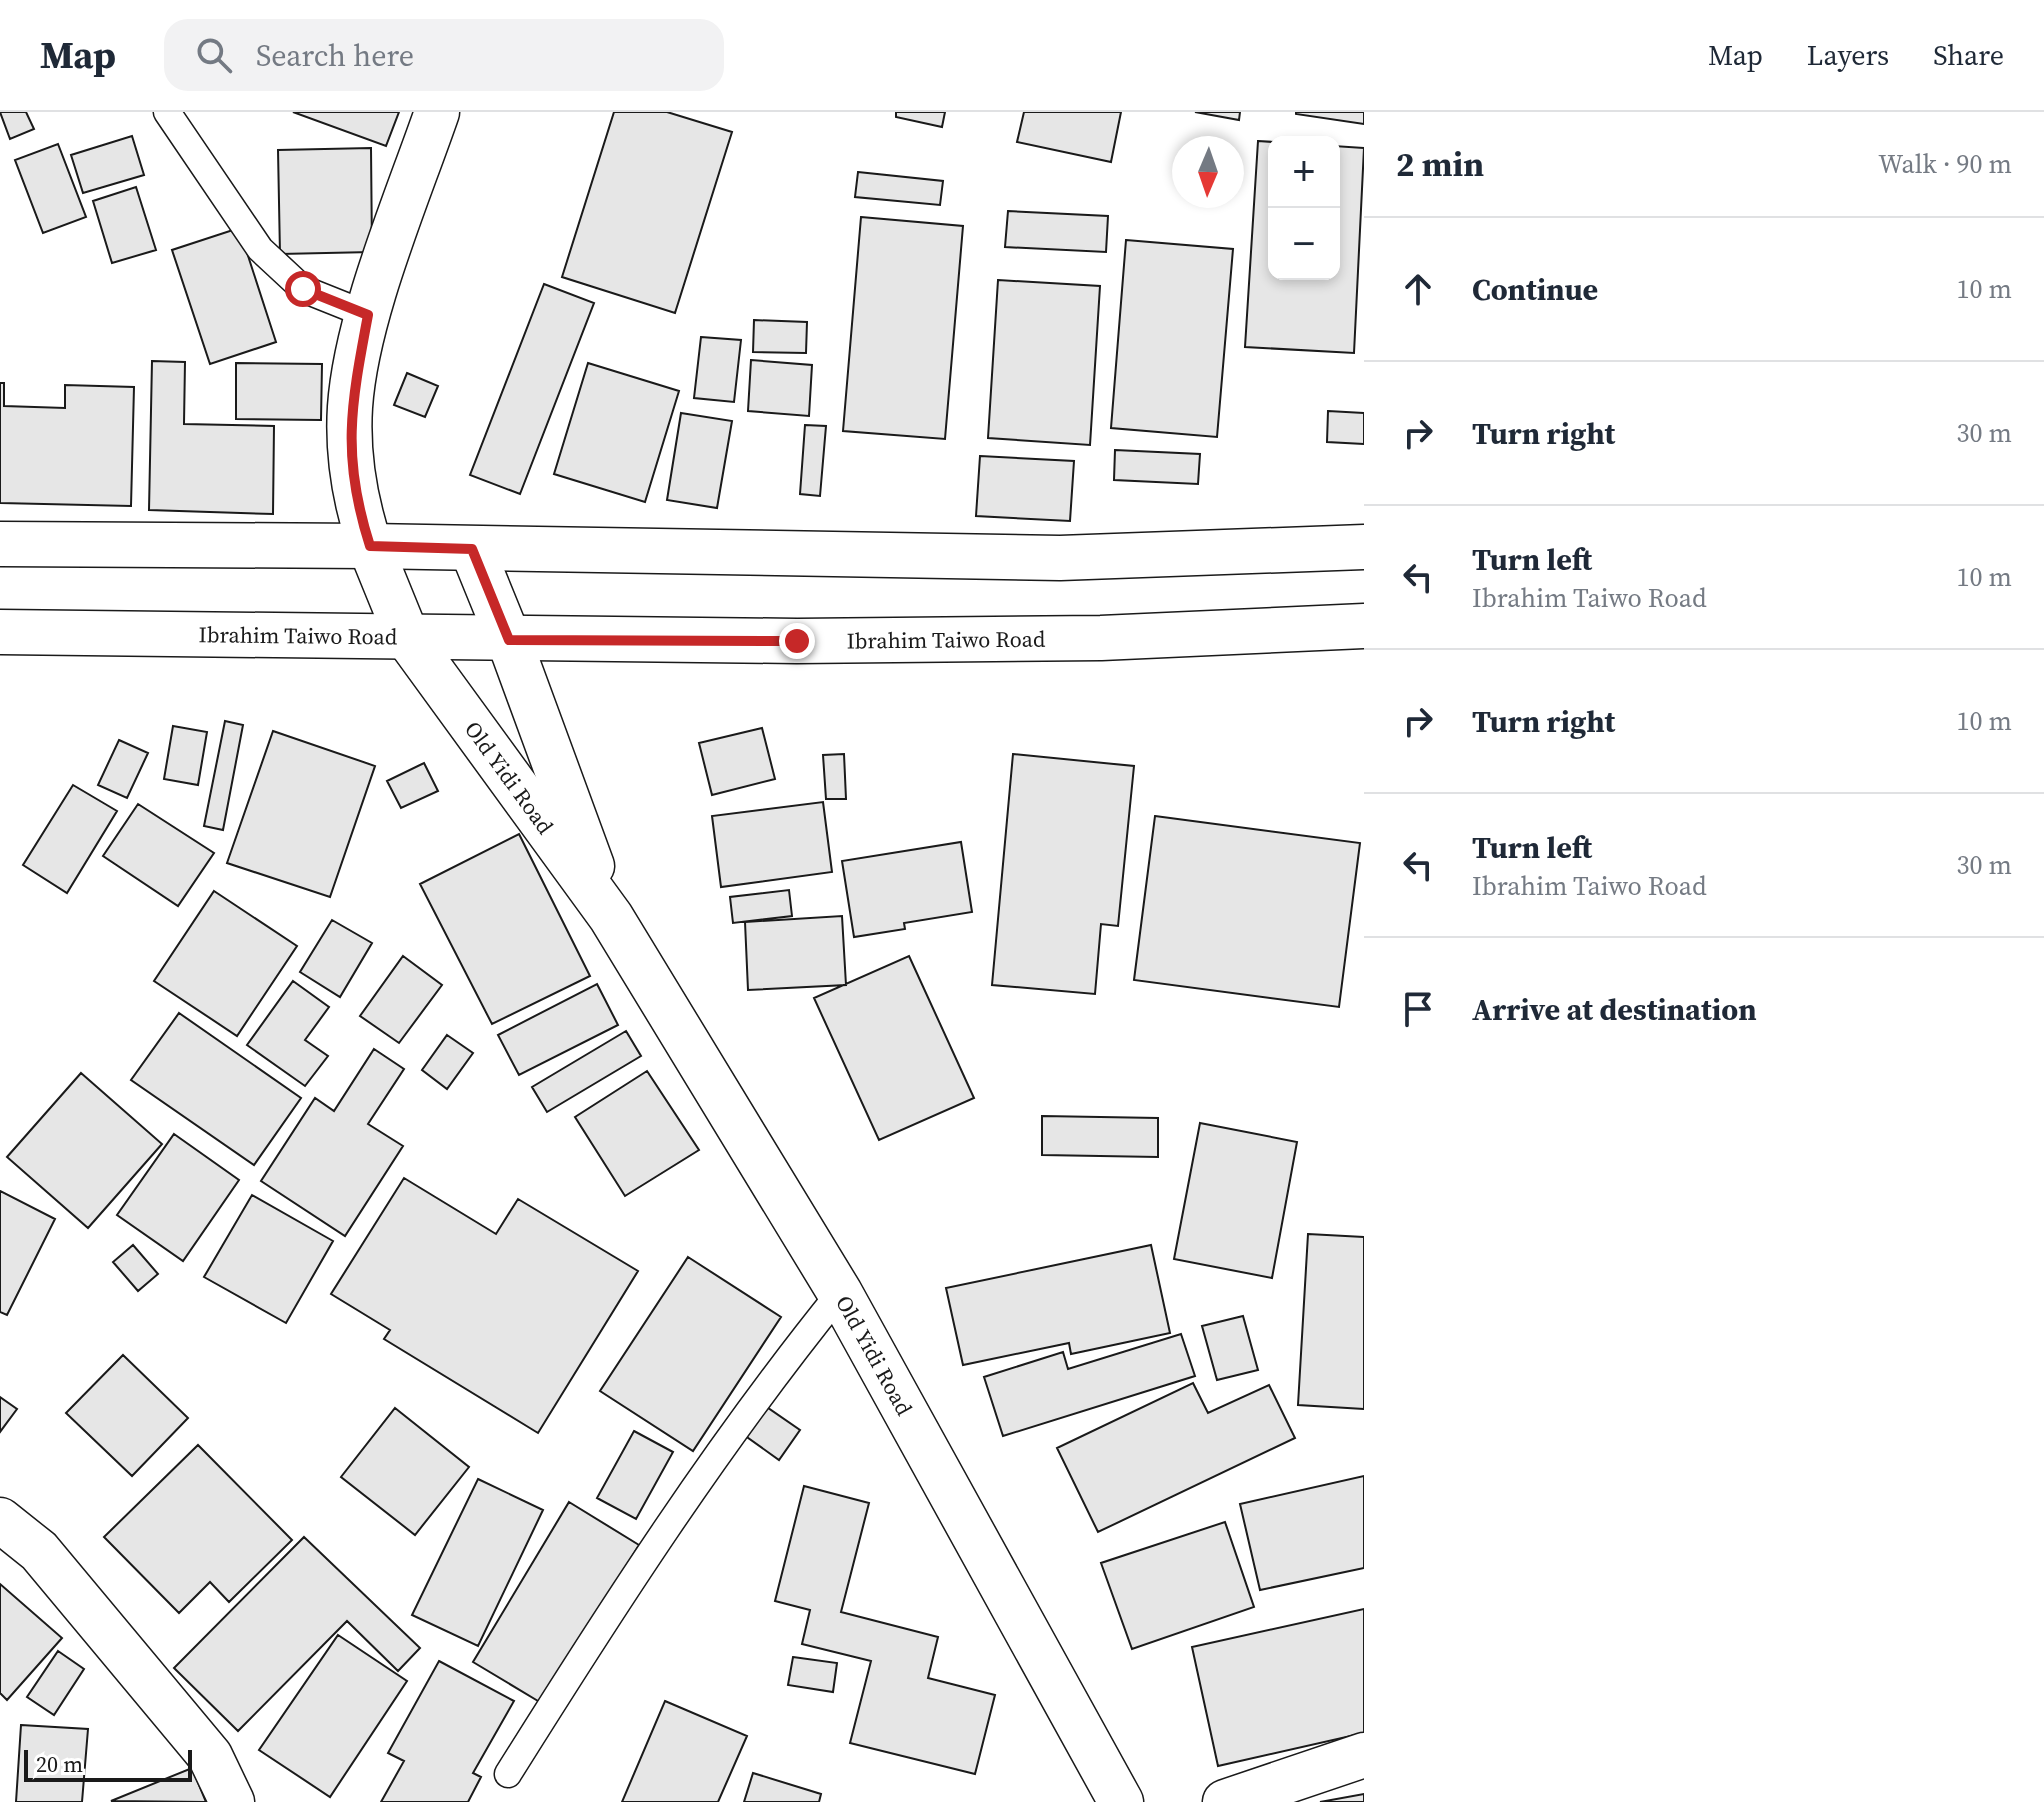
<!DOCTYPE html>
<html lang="en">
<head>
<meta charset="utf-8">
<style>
	:root { --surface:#fff; --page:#f2f2f3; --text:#1f2937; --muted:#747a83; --line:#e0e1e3 }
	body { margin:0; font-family:"Source Serif 4",serif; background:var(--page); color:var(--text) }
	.controls { position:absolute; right:24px; top:24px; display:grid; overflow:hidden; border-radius:16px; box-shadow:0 4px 12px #0003 }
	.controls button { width:72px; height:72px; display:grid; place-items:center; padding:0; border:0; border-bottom:2px solid var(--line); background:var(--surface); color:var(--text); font:40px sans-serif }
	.compass { position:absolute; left:1172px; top:24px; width:72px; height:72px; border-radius:50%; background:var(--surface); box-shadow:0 4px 12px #0003; rotate:182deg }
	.scale { position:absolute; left:24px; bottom:20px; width:168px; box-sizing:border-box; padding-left:8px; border:4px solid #1a1a1a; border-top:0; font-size:22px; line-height:28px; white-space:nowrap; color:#1a1a1a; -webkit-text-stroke:6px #fff; paint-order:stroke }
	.stop { position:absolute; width:24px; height:24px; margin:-18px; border:6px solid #c62828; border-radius:50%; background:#fff }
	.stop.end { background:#c62828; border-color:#fff; box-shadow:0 2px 8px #0008 }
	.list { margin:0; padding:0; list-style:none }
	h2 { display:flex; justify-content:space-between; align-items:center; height:104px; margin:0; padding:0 32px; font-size:34px }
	h2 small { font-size:26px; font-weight:400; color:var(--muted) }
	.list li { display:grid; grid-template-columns:52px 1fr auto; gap:24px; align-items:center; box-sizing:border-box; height:144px; padding:0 32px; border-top:2px solid var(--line) }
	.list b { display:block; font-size:30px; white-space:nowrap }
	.list p { margin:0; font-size:26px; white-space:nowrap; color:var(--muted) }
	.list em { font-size:26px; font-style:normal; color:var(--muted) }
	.icon { flex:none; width:44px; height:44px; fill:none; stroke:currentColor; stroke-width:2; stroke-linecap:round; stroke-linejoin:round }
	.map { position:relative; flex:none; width:1364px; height:1690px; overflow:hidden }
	header { display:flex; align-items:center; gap:48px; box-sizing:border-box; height:112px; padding:0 40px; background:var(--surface); border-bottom:2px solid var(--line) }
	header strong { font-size:38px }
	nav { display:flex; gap:44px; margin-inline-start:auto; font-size:28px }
	.search { width:560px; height:72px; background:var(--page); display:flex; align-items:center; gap:20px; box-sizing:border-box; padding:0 28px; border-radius:24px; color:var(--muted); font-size:30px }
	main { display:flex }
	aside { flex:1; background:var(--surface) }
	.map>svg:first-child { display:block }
	.building { fill:#e6e6e6; stroke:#1a1a1a; stroke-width:2 }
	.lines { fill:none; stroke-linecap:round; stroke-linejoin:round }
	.service-casing { stroke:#1a1a1a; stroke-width:29 }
	.minor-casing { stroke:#1a1a1a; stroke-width:47 }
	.primary-casing { stroke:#1a1a1a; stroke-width:47 }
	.service { stroke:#fff; stroke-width:26 }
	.minor { stroke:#fff; stroke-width:44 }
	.primary { stroke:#fff; stroke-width:44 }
	.route { stroke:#c62828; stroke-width:10 }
	.labels { text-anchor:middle; stroke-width:6; stroke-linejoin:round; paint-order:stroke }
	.street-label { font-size:22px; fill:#1a1a1a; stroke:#fff }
</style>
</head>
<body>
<header>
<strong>Map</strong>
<div class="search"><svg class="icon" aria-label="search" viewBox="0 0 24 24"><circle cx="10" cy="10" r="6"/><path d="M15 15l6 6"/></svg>Search here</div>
<nav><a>Map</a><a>Layers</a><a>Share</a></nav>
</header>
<main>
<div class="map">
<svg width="1364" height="1690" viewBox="0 0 1364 1690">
	<rect width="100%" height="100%" fill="#fff"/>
	<path class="building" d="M 0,0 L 26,0 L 34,17 L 10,27 Z
		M 293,0 L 399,0 L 386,34 Z
		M 614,0 L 667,0 L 732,20 L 675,201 L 562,165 Z
		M 896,0 L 945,0 L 942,15 L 896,5 Z
		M 1024,0 L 1121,0 L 1111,50 L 1017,30 Z
		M 1195,0 L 1240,0 L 1239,8 Z
		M 1296,0 L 1364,0 L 1364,12 L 1296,2 Z
		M 132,24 L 144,63 L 83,81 L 71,43 Z
		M 1258,29 L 1274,30 L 1274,162 L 1334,162 L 1334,34 L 1364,36 L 1354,241 L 1245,235 Z
		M 58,32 L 86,105 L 43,121 L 15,48 Z
		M 371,36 L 372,140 L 280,142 L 278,38 Z
		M 858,60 L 943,69 L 940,93 L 855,85 Z
		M 136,75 L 156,138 L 112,151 L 93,89 Z
		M 1008,99 L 1108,104 L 1106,140 L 1005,135 Z
		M 861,105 L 963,114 L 945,327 L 843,319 Z
		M 239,116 L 276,230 L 210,252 L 172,138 Z
		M 1126,128 L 1233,137 L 1217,325 L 1111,316 Z
		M 998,168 L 1100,174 L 1090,333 L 988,326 Z
		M 544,172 L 594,191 L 520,382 L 470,363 Z
		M 754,208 L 807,210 L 806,241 L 753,240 Z
		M 701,225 L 741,228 L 734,290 L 694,286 Z
		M 751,248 L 812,253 L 809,304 L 748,299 Z
		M 152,249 L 185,250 L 184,312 L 274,314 L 273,402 L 149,398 Z
		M 236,251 L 322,252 L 321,308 L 236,307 Z
		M 588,251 L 679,279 L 645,390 L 554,362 Z
		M 407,261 L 438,274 L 425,305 L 394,293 Z
		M 0,271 L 4,271 L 4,294 L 65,296 L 65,273 L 134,275 L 131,394 L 0,391 Z
		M 1328,299 L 1364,301 L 1364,332 L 1327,330 Z
		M 681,301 L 732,309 L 717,396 L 667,388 Z
		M 805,313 L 826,314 L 820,384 L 800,382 Z
		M 1115,338 L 1200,342 L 1198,372 L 1114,368 Z
		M 980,344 L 1074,349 L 1070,409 L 976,404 Z
		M 225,609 L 243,613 L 223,718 L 204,714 Z
		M 173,614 L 207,620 L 198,673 L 164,667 Z
		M 762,616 L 775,667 L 712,683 L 699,631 Z
		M 273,619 L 375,654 L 330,785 L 227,751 Z
		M 119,628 L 148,641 L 127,686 L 98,673 Z
		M 844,642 L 846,687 L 826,687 L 823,643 Z
		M 1013,642 L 1134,654 L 1118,814 L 1101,812 L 1095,882 L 992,873 Z
		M 424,651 L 438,679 L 401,696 L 387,669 Z
		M 73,673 L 117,699 L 67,781 L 23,753 Z
		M 823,690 L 832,760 L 721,775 L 712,704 Z
		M 138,692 L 214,741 L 178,794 L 103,744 Z
		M 1155,704 L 1360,731 L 1339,895 L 1134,868 Z
		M 519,722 L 590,864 L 492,912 L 420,772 Z
		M 961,730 L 972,800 L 904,811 L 905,817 L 854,825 L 842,749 Z
		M 789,778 L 792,804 L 733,811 L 730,785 Z
		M 214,779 L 297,834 L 237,924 L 154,869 Z
		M 842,804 L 846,873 L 748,878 L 745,810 Z
		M 332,808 L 372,831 L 340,885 L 300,860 Z
		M 403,844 L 442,873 L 399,931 L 360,904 Z
		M 909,844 L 974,986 L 879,1028 L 814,886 Z
		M 293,869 L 329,895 L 305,928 L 328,944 L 305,974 L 247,933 Z
		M 597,872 L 618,913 L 519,963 L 498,923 Z
		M 179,901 L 301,986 L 254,1053 L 131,968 Z
		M 626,919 L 641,944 L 547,1000 L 532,975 Z
		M 447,923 L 473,941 L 447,977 L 422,958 Z
		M 374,937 L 404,957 L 368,1012 L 403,1034 L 345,1124 L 261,1069 L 315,986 L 334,999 Z
		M 647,959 L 699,1038 L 625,1084 L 575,1005 Z
		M 81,961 L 162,1032 L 88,1116 L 7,1045 Z
		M 1042,1004 L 1158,1006 L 1158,1045 L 1042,1043 Z
		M 1200,1011 L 1297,1030 L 1272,1166 L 1174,1147 Z
		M 174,1022 L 239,1068 L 183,1149 L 117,1103 Z
		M 404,1066 L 496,1122 L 518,1087 L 638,1159 L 538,1321 L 384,1227 L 390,1218 L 331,1182 Z
		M 0,1079 L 55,1107 L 7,1203 L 0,1200 Z
		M 252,1083 L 333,1129 L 286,1211 L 204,1165 Z
		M 1308,1122 L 1364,1125 L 1364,1297 L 1298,1293 Z
		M 133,1133 L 158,1162 L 138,1179 L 113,1150 Z
		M 1151,1133 L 1170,1221 L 1071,1242 L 1069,1231 L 963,1253 L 946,1176 Z
		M 688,1145 L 781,1205 L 693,1339 L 600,1279 Z
		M 1243,1204 L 1258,1258 L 1217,1268 L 1202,1214 Z
		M 1181,1222 L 1195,1264 L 1003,1324 L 984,1265 L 1063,1240 L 1068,1257 Z
		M 123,1243 L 188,1306 L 132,1364 L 66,1301 Z
		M 1193,1271 L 1208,1301 L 1269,1273 L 1295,1326 L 1098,1420 L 1057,1336 Z
		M 0,1285 L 17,1297 L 0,1320 Z
		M 758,1289 L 800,1318 L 779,1348 L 737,1318 Z
		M 395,1296 L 469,1355 L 415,1423 L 341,1365 Z
		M 634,1319 L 673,1340 L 636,1407 L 597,1386 Z
		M 198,1333 L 292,1428 L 229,1490 L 210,1470 L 179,1501 L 104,1425 Z
		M 1364,1364 L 1364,1456 L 1260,1478 L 1240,1392 Z
		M 478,1367 L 543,1398 L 478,1534 L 412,1503 Z
		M 804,1374 L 869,1391 L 841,1500 L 938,1525 L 928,1566 L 995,1583 L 975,1662 L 850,1631 L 871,1549 L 802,1532 L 810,1498 L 775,1489 Z
		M 569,1390 L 639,1433 L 543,1592 L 473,1550 Z
		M 1225,1410 L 1254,1495 L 1132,1537 L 1101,1451 Z
		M 304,1425 L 420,1536 L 398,1559 L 347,1509 L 238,1619 L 174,1556 Z
		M 0,1472 L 62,1526 L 7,1588 L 0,1581 Z
		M 1364,1497 L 1364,1621 L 1218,1654 L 1192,1535 Z
		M 338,1523 L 407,1569 L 330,1685 L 259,1638 Z
		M 58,1539 L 84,1557 L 54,1603 L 27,1585 Z
		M 793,1545 L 837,1551 L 833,1580 L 788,1573 Z
		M 439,1549 L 514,1589 L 473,1661 L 481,1665 L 468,1690 L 381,1690 L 404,1649 L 388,1641 Z
		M 665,1589 L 747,1624 L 718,1690 L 622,1690 Z
		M 21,1613 L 88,1617 L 82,1690 L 16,1690 Z
		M 192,1656 L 206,1690 L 111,1689 Z
		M 753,1661 L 821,1682 L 819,1690 L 744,1690 Z
		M 1364,1682 L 1364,1690 L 1320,1690 Z"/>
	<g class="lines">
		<defs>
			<path id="service" d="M 167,0 L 260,137 L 303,177 L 368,203
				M 508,1662 C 612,1496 716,1334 840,1181"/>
			<path id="minor" d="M 370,434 C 355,389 347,343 350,295 C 356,205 407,87 437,0
				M 0,1408 L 39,1439 L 210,1644 L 232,1690
				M 1225,1690 L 1364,1643"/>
			<g id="primary">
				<path d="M 0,432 L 370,434 L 1060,446 L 1364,435"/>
				<path id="s1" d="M 370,434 L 407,525 L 611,805 L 840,1181 L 1121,1690"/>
				<path d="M 472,437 L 509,528 L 592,754"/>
				<path id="s2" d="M 0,520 L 797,529 L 1101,526 L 1364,514"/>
			</g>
		</defs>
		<use href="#service" class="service-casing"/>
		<use href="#minor" class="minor-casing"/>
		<use href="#primary" class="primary-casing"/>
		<use href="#service" class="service"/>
		<use href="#minor" class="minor"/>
		<use href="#primary" class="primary"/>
	</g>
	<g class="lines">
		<path class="route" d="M 303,177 L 368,203 C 351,293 341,344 370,434 L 472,437 L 509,528 L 797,529"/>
	</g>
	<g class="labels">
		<g class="street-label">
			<text dy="8" stroke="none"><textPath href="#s2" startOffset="298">Ibrahim Taiwo Road</textPath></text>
			<text dy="8" stroke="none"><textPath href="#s2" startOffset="946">Ibrahim Taiwo Road</textPath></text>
			<text dy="8" stroke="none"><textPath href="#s1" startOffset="272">Old Yidi Road</textPath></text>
			<text dy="8" stroke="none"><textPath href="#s1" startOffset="956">Old Yidi Road</textPath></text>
		</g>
	</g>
</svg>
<div class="controls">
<button>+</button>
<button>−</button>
</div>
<svg class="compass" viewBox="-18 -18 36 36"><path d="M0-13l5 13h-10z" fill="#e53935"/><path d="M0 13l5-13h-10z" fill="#747a83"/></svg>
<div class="scale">20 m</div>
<div class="stop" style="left:303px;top:177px"></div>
<div class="stop end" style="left:797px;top:529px"></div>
</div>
<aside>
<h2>2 min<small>Walk · 90 m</small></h2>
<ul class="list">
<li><svg class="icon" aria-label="ahead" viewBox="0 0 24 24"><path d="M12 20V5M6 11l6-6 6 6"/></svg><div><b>Continue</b></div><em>10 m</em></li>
<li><svg class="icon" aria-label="right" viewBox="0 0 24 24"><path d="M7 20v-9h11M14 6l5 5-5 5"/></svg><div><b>Turn right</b></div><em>30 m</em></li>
<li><svg class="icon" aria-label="left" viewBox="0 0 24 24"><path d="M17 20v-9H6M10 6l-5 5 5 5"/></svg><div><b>Turn left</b><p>Ibrahim Taiwo Road</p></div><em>10 m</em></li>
<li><svg class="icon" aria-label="right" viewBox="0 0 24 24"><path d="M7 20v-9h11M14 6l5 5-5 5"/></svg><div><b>Turn right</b></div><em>10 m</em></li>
<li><svg class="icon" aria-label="left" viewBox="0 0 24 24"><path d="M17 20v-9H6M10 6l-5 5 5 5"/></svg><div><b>Turn left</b><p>Ibrahim Taiwo Road</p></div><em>30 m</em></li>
<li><svg class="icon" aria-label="arrive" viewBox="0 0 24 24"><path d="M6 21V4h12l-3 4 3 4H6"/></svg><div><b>Arrive at destination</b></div></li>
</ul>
</aside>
</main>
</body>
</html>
